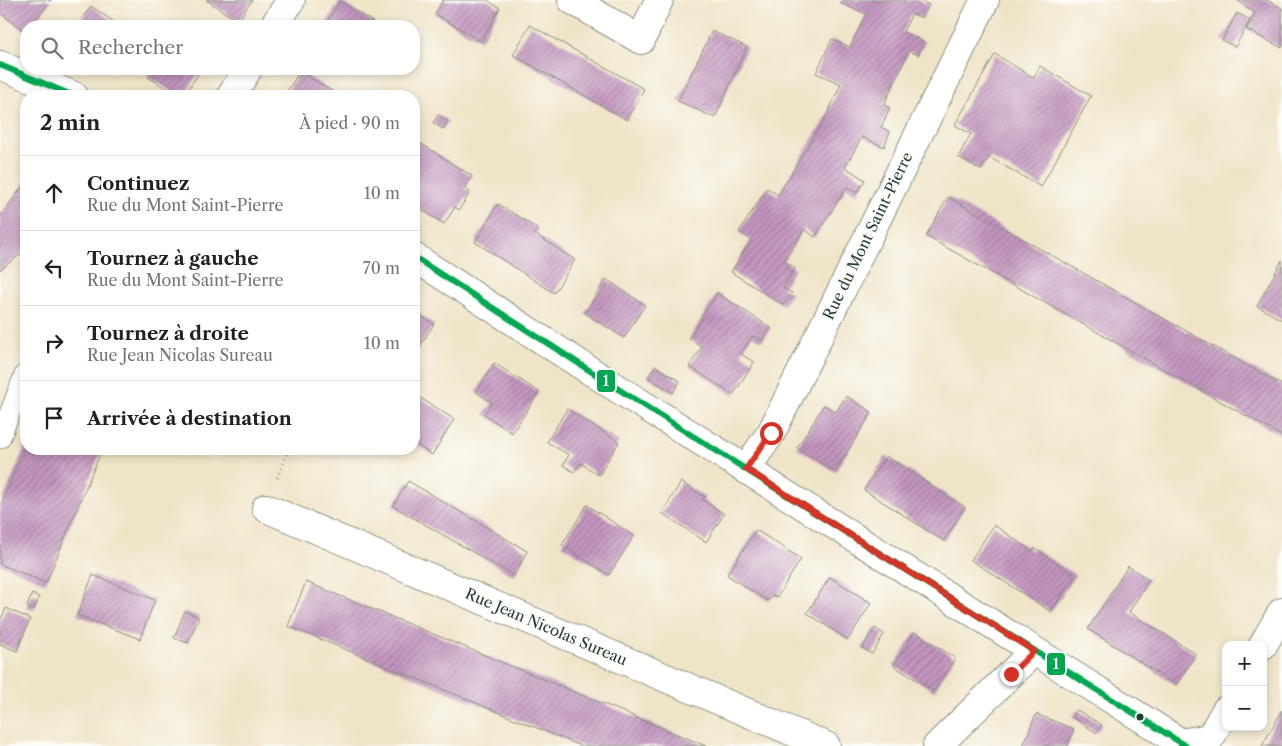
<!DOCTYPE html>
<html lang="fr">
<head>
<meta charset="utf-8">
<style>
	:root { --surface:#fff; --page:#f6f6f6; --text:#202124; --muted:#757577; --line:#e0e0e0 }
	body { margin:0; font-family:"Libre Caslon Text",serif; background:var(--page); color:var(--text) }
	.controls { position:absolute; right:15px; bottom:15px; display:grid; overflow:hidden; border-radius:10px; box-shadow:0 2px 8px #0003 }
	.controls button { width:45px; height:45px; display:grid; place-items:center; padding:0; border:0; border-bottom:1px solid var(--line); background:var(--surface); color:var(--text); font:25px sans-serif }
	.stop { position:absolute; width:15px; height:15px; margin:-11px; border:4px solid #d93025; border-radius:50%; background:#fff }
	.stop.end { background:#d93025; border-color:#fff; box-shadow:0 1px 5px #0008 }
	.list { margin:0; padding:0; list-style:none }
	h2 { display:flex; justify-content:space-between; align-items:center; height:65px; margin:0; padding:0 20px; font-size:21px }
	h2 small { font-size:16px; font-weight:400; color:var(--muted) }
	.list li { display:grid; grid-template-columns:32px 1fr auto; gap:15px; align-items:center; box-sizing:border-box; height:75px; padding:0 20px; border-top:1px solid var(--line) }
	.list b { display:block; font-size:19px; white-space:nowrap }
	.list p { margin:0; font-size:16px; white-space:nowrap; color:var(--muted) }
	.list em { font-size:16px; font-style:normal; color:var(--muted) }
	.icon { flex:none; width:28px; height:28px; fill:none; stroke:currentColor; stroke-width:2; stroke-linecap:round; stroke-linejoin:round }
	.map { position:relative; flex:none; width:1282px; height:746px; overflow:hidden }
	.search { position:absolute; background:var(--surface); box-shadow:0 2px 8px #0003; left:20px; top:20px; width:400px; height:55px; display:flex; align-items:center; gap:12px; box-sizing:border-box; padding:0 18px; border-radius:20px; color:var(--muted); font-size:19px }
	.panel { position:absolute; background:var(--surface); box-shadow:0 2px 8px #0003; left:20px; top:90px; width:400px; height:365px; border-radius:20px }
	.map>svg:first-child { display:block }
	.building { fill:url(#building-hatch) }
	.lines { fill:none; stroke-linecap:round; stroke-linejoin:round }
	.service-casing { stroke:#87907e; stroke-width:22 }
	.minor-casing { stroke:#87907e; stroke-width:30 }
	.path { stroke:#87907e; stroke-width:3; stroke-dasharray:1 4; stroke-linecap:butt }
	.service { stroke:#fff; stroke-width:20 }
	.minor { stroke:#fff; stroke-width:28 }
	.bus-1-casing { stroke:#fdfcf7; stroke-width:10 }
	.bus-1 { stroke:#00a753; stroke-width:6 }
	.route { stroke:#d93025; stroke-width:6 }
	.bus-dot { fill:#1f3d34; stroke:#fdfcf7; stroke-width:2 }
	.labels { text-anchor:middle; stroke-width:4; stroke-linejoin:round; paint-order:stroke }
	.street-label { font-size:15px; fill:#1f3d34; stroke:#fdfcf7 }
	.line-badge { stroke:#fdfcf7; stroke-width:2 }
	.badge-label { font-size:14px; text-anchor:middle; font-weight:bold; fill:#fff }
</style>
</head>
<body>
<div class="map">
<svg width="1282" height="746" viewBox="0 0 1282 746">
	<defs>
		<pattern id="building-hatch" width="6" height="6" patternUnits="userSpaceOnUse" patternTransform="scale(1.25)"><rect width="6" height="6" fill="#c395bf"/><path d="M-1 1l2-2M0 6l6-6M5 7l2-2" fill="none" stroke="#9e7b9c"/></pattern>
	</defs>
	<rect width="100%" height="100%" fill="#fdfcf7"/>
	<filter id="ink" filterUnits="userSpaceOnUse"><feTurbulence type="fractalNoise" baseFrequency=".02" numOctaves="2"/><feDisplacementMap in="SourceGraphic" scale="10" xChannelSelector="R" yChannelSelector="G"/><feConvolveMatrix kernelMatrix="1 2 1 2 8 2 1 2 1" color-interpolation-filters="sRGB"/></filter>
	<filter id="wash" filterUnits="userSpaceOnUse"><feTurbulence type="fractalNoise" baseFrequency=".0096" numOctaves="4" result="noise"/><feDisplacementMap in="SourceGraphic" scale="20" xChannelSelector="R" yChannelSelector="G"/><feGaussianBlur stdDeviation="1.12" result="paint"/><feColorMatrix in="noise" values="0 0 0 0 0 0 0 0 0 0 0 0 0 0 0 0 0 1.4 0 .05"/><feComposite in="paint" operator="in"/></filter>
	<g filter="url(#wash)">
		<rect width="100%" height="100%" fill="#efe4c7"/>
		<g id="blocks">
			<path class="building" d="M 0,0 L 51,0 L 32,26 L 26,26 L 26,32 L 0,13 Z
				M 206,0 L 252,0 L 238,21 Z
				M 443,0 L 487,0 L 500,8 L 481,41 L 435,14 Z
				M 842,0 L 919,0 L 929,5 L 922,18 L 912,14 L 903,32 L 925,42 L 918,55 L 909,51 L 884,105 L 890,108 L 881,127 L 890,132 L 884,147 L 862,137 L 845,167 L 865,180 L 857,193 L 847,187 L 815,237 L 804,229 L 784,261 L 795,268 L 783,288 L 792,293 L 783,305 L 731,272 L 751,240 L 739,232 L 767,188 L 778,195 L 826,117 L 841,84 L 816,73 L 832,39 L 850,47 L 866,14 L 840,3 Z
				M 1237,0 L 1267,0 L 1282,8 L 1282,48 L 1246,29 L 1255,13 Z
				M 340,1 L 379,26 L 324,26 Z
				M 91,6 L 120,26 L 77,26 Z
				M 1237,13 L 1250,20 L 1235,47 L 1222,40 Z
				M 530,25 L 644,89 L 627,120 L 513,55 Z
				M 712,31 L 747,47 L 715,118 L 678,101 Z
				M 995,54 L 1034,78 L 1040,66 L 1091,96 L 1041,187 L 989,157 L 981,170 L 958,157 L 971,134 L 955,125 Z
				M 153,69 L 201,69 L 184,96 L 179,96 L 148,77 Z
				M 300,71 L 330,90 L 340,96 L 284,96 Z
				M 438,115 L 448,121 L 443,129 L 433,123 Z
				M 414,139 L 472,176 L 464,188 L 470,192 L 459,210 L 455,207 L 444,224 L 414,205 Z
				M 26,182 L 26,250 L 0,270 L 0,216 Z
				M 948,197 L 1282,385 L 1282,436 L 926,236 Z
				M 498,204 L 538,229 L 535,234 L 575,260 L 554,293 L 475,242 Z
				M 1282,260 L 1282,320 L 1257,306 Z
				M 606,279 L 645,305 L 624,338 L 585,313 Z
				M 717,293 L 771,328 L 762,341 L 752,336 L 741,354 L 754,362 L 733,395 L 689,366 L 702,347 L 689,339 Z
				M 414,311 L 434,324 L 414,355 Z
				M 494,363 L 539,392 L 512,433 L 484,414 L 492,403 L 476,392 Z
				M 655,366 L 680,381 L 673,393 L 648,377 Z
				M 414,394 L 454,419 L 432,455 L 414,443 Z
				M 846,396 L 872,412 L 835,472 L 797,448 L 824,405 L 836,412 Z
				M 567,409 L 619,442 L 599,475 L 580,463 L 574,472 L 563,465 L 569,455 L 547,442 Z
				M 26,444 L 26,449 L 102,449 L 46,583 L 0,564 L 0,507 Z
				M 886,456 L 965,507 L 944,541 L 864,490 Z
				M 408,481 L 527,551 L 514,576 L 393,506 Z
				M 681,482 L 705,497 L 703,500 L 724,514 L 706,542 L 662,513 Z
				M 587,505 L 634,536 L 609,575 L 562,545 Z
				M 994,525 L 1032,551 L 1034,548 L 1075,575 L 1051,612 L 971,560 Z
				M 756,530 L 801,559 L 777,597 L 773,595 L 768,601 L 727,575 Z
				M 1128,566 L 1149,580 L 1129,612 L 1196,654 L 1176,685 L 1088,629 Z
				M 93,575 L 155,600 L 140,639 L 77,615 Z
				M 830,577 L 871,603 L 848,640 L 807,613 Z
				M 306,582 L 421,629 L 706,746 L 581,746 L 288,626 Z
				M 32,594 L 39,597 L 34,610 L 27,607 Z
				M 6,608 L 30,619 L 17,651 L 0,644 L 0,622 Z
				M 185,611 L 199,617 L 188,643 L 174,638 Z
				M 875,628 L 884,634 L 872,654 L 862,648 Z
				M 915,632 L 955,658 L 934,691 L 894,666 Z
				M 1077,710 L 1102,725 L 1097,733 L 1072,717 Z
				M 1282,710 L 1282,746 L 1262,746 Z
				M 1036,714 L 1074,729 L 1068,746 L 1023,746 Z"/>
		</g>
	</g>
	<g filter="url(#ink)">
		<use href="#blocks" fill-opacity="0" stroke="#87907e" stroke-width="1"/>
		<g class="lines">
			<defs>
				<path id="service" d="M 0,438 L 25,374"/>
				<path id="minor" d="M 572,0 L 641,40 L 659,0
					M 274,26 L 291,0
					M 0,65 L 74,96
					M 231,96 L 248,69
					M 414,257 L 626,394 L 1186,746
					M 746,469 L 771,433 L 985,0
					M 266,508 L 826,746
					M 1263,645 L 1282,612
					M 937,746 L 1034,651
					M 1177,746 L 1180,743 L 1210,738 L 1226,710"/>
			</defs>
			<use href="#service" class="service-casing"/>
			<use href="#minor" class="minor-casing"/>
			<path class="path" d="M 277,478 L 289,449"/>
			<use href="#service" class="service"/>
			<use href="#minor" class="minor"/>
			<defs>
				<path id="bus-1" d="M 0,65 L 74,96
					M 414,257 L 626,394 L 1186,746"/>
			</defs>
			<use href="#bus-1" class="bus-1-casing"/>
			<use href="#bus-1" class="bus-1"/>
		</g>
	</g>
	<g class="lines" filter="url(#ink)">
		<path class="route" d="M 771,433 L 746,469 L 1034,651 L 1011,674"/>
	</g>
	<circle class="bus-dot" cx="1140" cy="717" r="4.5"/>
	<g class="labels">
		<g class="street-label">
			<text transform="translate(868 236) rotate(-64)" y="5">Rue du Mont Saint-Pierre</text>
			<text transform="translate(546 627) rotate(23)" y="5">Rue Jean Nicolas Sureau</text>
		</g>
	</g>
	<g class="line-badge">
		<rect x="596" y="369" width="20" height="24" rx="5" fill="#00a753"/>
		<rect x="1046" y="652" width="20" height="24" rx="5" fill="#00a753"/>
	</g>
	<g class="badge-label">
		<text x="606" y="386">1</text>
		<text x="1056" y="669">1</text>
	</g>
</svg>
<div class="controls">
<button>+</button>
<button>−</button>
</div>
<div class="stop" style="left:771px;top:433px"></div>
<div class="stop end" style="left:1011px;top:674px"></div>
<div class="search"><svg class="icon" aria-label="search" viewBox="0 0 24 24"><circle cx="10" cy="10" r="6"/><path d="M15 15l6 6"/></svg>Rechercher</div>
<section class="panel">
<h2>2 min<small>À pied · 90 m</small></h2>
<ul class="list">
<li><svg class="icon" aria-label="ahead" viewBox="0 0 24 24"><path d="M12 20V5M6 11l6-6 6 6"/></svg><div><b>Continuez</b><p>Rue du Mont Saint-Pierre</p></div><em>10 m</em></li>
<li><svg class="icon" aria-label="left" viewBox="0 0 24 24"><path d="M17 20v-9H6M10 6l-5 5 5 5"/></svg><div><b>Tournez à gauche</b><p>Rue du Mont Saint-Pierre</p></div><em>70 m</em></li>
<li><svg class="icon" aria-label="right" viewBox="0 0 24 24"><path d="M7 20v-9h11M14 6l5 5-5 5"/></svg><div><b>Tournez à droite</b><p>Rue Jean Nicolas Sureau</p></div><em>10 m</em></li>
<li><svg class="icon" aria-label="arrive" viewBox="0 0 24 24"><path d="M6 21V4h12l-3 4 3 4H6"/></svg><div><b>Arrivée à destination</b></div></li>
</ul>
</section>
</div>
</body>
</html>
